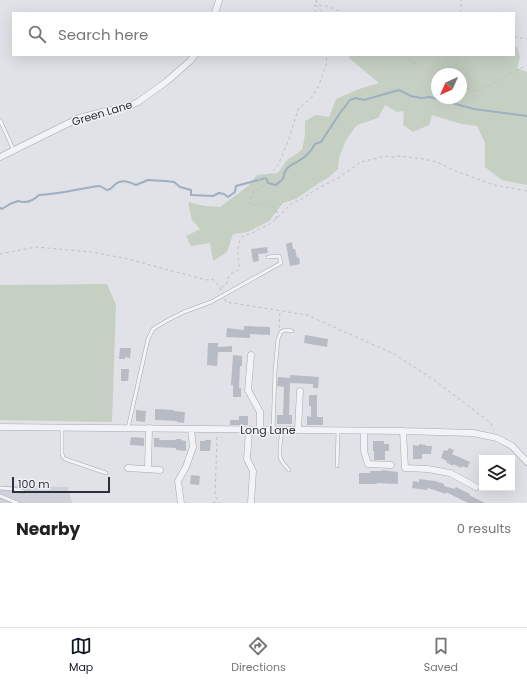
<!DOCTYPE html>
<html lang="en">
<head>
<meta charset="utf-8">
<style>
	:root { --surface:#fff; --page:#f6f6f6; --text:#222; --muted:#767676; --line:#e0e0e0; --accent:#111827 }
	body { margin:0; font-family:Poppins,sans-serif; background:var(--page); color:var(--text) }
	.controls { position:absolute; right:12px; bottom:12px; display:grid; overflow:hidden; border-radius:0px; box-shadow:0 4px 16px #0002 }
	.controls button { width:36px; height:36px; display:grid; place-items:center; padding:0; border:0; border-bottom:1px solid var(--line); background:var(--surface); color:var(--text); font:20px sans-serif }
	.compass { position:absolute; left:431px; top:68px; width:36px; height:36px; border-radius:50%; background:var(--surface); box-shadow:0 4px 16px #0002; rotate:225deg }
	.scale { position:absolute; left:12px; bottom:10px; width:98px; box-sizing:border-box; padding-left:4px; border:2px solid #2a303d; border-top:0; font-size:11px; line-height:14px; white-space:nowrap; color:#2a303d; -webkit-text-stroke:3px #eff1f5; paint-order:stroke }
	.list { margin:0; padding:0; list-style:none }
	h2 { display:flex; justify-content:space-between; align-items:center; height:52px; margin:0; padding:0 16px; font-size:17px }
	h2 small { font-size:13px; font-weight:400; color:var(--muted) }
	.icon { flex:none; width:22px; height:22px; fill:none; stroke:currentColor; stroke-width:2; stroke-linecap:round; stroke-linejoin:round }
	.map { position:relative; flex:none; width:527px; height:503px; overflow:hidden }
	.search { position:absolute; background:var(--surface); box-shadow:0 4px 16px #0002; left:12px; right:12px; top:12px; height:44px; display:flex; align-items:center; gap:10px; box-sizing:border-box; padding:0 14px; border-radius:0px; color:var(--muted); font-size:15px }
	.sheet { height:124px; background:var(--surface) }
	nav { display:flex; justify-content:space-around; align-items:center; box-sizing:border-box; height:56px; border-top:1px solid var(--line); background:var(--surface); font-size:11px; color:var(--muted) }
	nav a { display:grid; justify-items:center; gap:2px }
	nav .on { color:var(--accent) }
	.map>svg:first-child { display:block }
	.built { fill:#ced1d9 }
	.green { fill:#c5d0c2; fill-rule:evenodd }
	.lines { fill:none; stroke-linecap:round; stroke-linejoin:round }
	.stream { stroke:#9eafc4; stroke-width:2 }
	.building { fill:#b7bbc3 }
	.lane-casing { stroke:#a6a9b1; stroke-width:4 }
	.street-casing { stroke:#a6a9b1; stroke-width:7 }
	.path { stroke:#bec0c6; stroke-width:1; stroke-dasharray:3 3; stroke-linecap:butt }
	.lane { stroke:#f2f3f6; stroke-width:3 }
	.street { stroke:#f2f3f6; stroke-width:6 }
	.labels { text-anchor:middle; stroke-width:3; stroke-linejoin:round; paint-order:stroke }
	.street-label { font-size:11px; fill:#2a303d; stroke:#eff1f5 }
</style>
</head>
<body>
<div class="map">
<svg width="527" height="503" viewBox="0 0 527 503">
	<rect width="100%" height="100%" fill="#e0e2e7"/>
	<path class="built" d="M 0,486 L 68,487 L 72,503 L 0,503 Z"/>
	<path class="green" d="M 514,47 L 517,47 L 520,58 L 517,68 L 527,72 L 527,185 L 502,180 L 485,167 L 485,143 L 477,126 L 461,124 L 432,115 L 429,125 L 413,132 L 403,125 L 404,111 L 397,112 L 385,105 L 378,118 L 357,125 L 346,140 L 339,158 L 338,169 L 329,177 L 313,187 L 296,199 L 283,203 L 269,221 L 248,232 L 233,234 L 227,252 L 213,261 L 210,243 L 191,246 L 186,236 L 200,229 L 192,220 L 188,202 L 205,206 L 220,207 L 248,186 L 257,175 L 278,173 L 287,160 L 302,150 L 305,135 L 305,121 L 316,115 L 329,117 L 336,99 L 359,89 L 379,83 L 349,58 L 350,55 L 458,55 L 472,56 L 475,55 L 514,55 ZM 437,74 L 461,74 L 461,98 L 437,98 Z
		M 107,284 L 116,305 L 112,422 L 0,420 L 0,285 Z"/>
	<g class="lines">
		<path class="stream" d="M 0,208 L 2,209 L 10,204 L 18,201 C 27,204 33,201 39,195 C 60,194 80,188 100,186 L 107,190 C 113,189 112,186 117,183 C 123,179 130,182 136,185 L 148,180 L 165,181 L 174,182 L 180,187 L 191,190 L 191,195 L 213,196 L 219,193 L 224,194 L 228,197 L 235,192 L 236,186 L 262,179 L 266,178 L 268,183 L 276,185 L 283,179 C 284,176 284,172 286,170 C 288,166 293,164 297,162 C 304,158 311,152 315,144 L 321,142 L 340,113 L 350,100 L 355,98 L 364,100 L 399,90 L 411,96 L 421,98 L 430,97 L 474,109 L 527,116"/>
	</g>
	<path class="building" d="M 292,242 L 293,249 L 295,249 L 297,258 L 299,257 L 300,264 L 290,266 L 286,244 Z
		M 267,247 L 268,253 L 258,254 L 259,261 L 253,262 L 251,249 Z
		M 244,326 L 270,327 L 270,335 L 250,334 L 250,338 L 226,337 L 227,328 L 244,330 Z
		M 305,335 L 328,339 L 327,347 L 304,343 Z
		M 208,343 L 218,343 L 218,347 L 232,346 L 232,352 L 218,352 L 217,366 L 207,365 Z
		M 120,348 L 131,348 L 130,358 L 125,357 L 125,359 L 119,359 Z
		M 233,355 L 242,356 L 242,366 L 240,366 L 239,388 L 241,388 L 241,397 L 233,397 L 233,385 L 231,385 Z
		M 121,369 L 129,369 L 128,381 L 121,381 Z
		M 290,375 L 319,377 L 318,388 L 313,388 L 313,384 L 290,383 L 289,415 L 292,415 L 292,424 L 277,424 L 277,415 L 283,415 L 284,387 L 277,386 L 278,377 L 290,378 Z
		M 309,395 L 317,395 L 317,417 L 323,417 L 323,425 L 307,425 L 307,416 L 311,417 L 311,406 L 309,406 Z
		M 155,409 L 174,410 L 174,411 L 185,412 L 184,423 L 177,422 L 177,421 L 155,420 Z
		M 136,410 L 146,411 L 145,422 L 136,421 Z
		M 239,416 L 248,416 L 248,425 L 230,425 L 230,420 L 239,420 Z
		M 131,437 L 144,438 L 144,446 L 130,445 Z
		M 154,438 L 160,438 L 159,440 L 176,440 L 176,439 L 181,439 L 181,440 L 186,441 L 186,451 L 176,450 L 176,448 L 154,447 Z
		M 205,440 L 211,440 L 210,451 L 200,451 L 200,441 L 205,441 Z
		M 373,441 L 384,441 L 384,444 L 389,444 L 389,451 L 385,451 L 385,460 L 374,460 L 374,451 L 373,451 Z
		M 419,444 L 426,445 L 426,446 L 432,446 L 431,454 L 422,454 L 422,459 L 413,459 L 413,445 L 419,446 Z
		M 449,448 L 454,450 L 452,454 L 470,462 L 467,468 L 462,466 L 461,468 L 453,464 L 453,466 L 446,462 L 447,461 L 441,458 L 444,450 L 447,451 Z
		M 382,470 L 398,472 L 398,484 L 377,483 L 377,484 L 359,484 L 359,473 L 370,473 L 370,471 L 382,471 Z
		M 191,475 L 200,476 L 199,485 L 190,484 Z
		M 419,479 L 435,481 L 444,484 L 444,486 L 455,489 L 456,487 L 470,494 L 469,495 L 485,503 L 468,503 L 446,492 L 446,494 L 428,488 L 427,490 L 412,488 L 413,481 L 419,482 Z"/>
	<g class="lines">
		<defs>
			<path id="lane" d="M 0,120 L 14,151
				M 62,427 L 62,454 L 63,457 L 65,459 L 106,473
				M 128,428 L 148,339 L 153,329 L 168,320 L 184,312 L 211,302 L 281,263 L 279,256 L 268,257
				M 273,430 L 275,371 L 278,339 L 281,332 L 285,330 L 292,331
				M 282,431 C 281,438 278,453 281,460 C 283,463 286,467 289,470
				M 337,466 L 338,431
				M 0,488 L 14,489 L 24,492
				M 0,496 L 17,503"/>
			<path id="street" d="M 215,13 L 219,0
				M 0,157 L 79,118 L 106,111 L 127,107 L 138,102 L 166,82 L 190,61 L 195,55
				M 251,355 L 248,390 L 260,412 L 260,430
				M 0,427 L 403,431 L 473,433 L 497,438 L 512,446 L 527,462
				M 249,430 L 247,459 L 253,471 L 251,503
				M 298,430 L 300,391
				M 364,431 L 364,451 L 368,464 L 391,465
				M 403,431 L 405,468 L 428,469 L 450,473 L 476,487
				M 128,468 L 160,470
				M 148,469 L 149,428
				M 181,503 L 178,481 L 186,467 L 193,447 L 191,429"/>
		</defs>
		<use href="#lane" class="lane-casing"/>
		<use href="#street" class="street-casing"/>
		<path class="path" d="M 316,0 L 317,5
			M 316,5 L 323,13
			M 315,13 L 315,5 L 316,5 L 327,6 L 344,13
			M 461,13 L 461,0
			M 514,37 L 527,39
			M 403,55 L 420,67 L 437,76
			M 463,55 L 466,56 L 468,55
			M 461,87 L 479,91 L 527,65
			M 276,219 L 277,212 L 274,208 L 263,203 L 255,205 L 249,202 L 252,193 L 263,187 L 258,184 L 257,180 L 268,177 L 278,165 L 289,139 L 298,109 L 312,97 L 319,85 L 327,62 L 326,55
			M 0,254 L 36,247 L 91,252 L 124,258 L 206,280 L 212,279 C 216,283 220,285 221,291
			M 221,287 L 222,287 L 226,285 L 229,276 L 232,273 L 235,273 L 239,268 L 240,264 L 238,259 L 238,249 L 239,243 L 241,238 L 245,235 L 252,233 L 273,222 L 292,203 L 302,199 L 315,190 L 338,178 L 361,162 L 385,156 L 392,157 L 399,156 L 424,159 L 437,162 L 453,170 L 494,185 L 527,191
			M 225,299 L 226,302 L 307,315 L 394,354 L 434,380 L 491,423 L 494,430
			M 279,328 L 280,311
			M 217,437 L 215,496 L 219,503
			M 213,503 L 218,501"/>
		<use href="#lane" class="lane"/>
		<use href="#street" class="street"/>
	</g>
	<g class="labels">
		<g class="street-label">
			<text transform="translate(102 113) rotate(-17)" y="4">Green Lane</text>
			<text x="268" y="434">Long Lane</text>
		</g>
	</g>
</svg>
<div class="controls">
<button><svg class="icon" aria-label="layers" viewBox="0 0 24 24"><path d="M12 4l9 5-9 5-9-5zM3 14l9 5 9-5"/></svg></button>
</div>
<svg class="compass" viewBox="-18 -18 36 36"><path d="M0-13l5 13h-10z" fill="#e53935"/><path d="M0 13l5-13h-10z" fill="#767676"/></svg>
<div class="scale">100 m</div>
<div class="search"><svg class="icon" aria-label="search" viewBox="0 0 24 24"><circle cx="10" cy="10" r="6"/><path d="M15 15l6 6"/></svg>Search here</div>
</div>
<section class="sheet">
<h2>Nearby<small>0 results</small></h2>
<ul class="list">
</ul>
</section>
<nav>
<a class="on"><svg class="icon" aria-label="map" viewBox="0 0 24 24"><path d="M3 6l6-2 6 2 6-2v14l-6 2-6-2-6 2zM9 4v14M15 6v14"/></svg>Map</a>
<a><svg class="icon" aria-label="directions" viewBox="0 0 24 24"><path d="M12 3l9 9-9 9-9-9zM9 14v-3h6M13 9l2 2-2 2"/></svg>Directions</a>
<a><svg class="icon" aria-label="saved" viewBox="0 0 24 24"><path d="M7 4h10v16l-5-4-5 4z"/></svg>Saved</a>
</nav>
</body>
</html>
